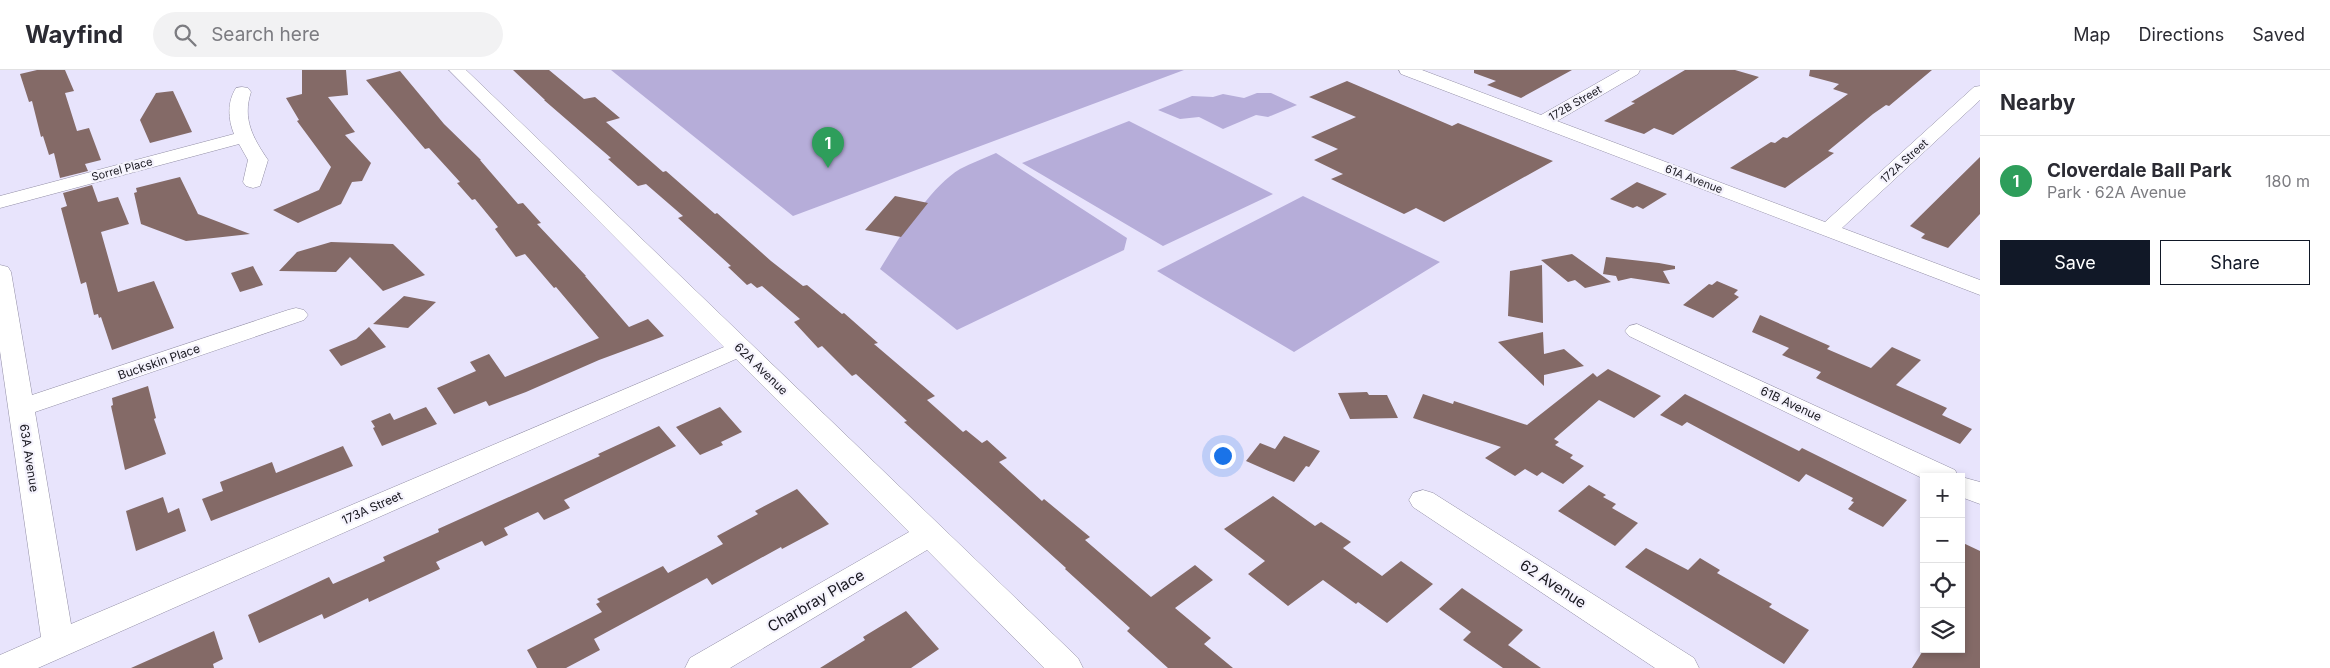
<!DOCTYPE html>
<html lang="en">
<head>
<meta charset="utf-8">
<style>
	:root { --surface:#fff; --page:#f2f2f3; --text:#2b2b33; --muted:#7c7c81; --line:#e1e1e2; --accent:#111827 }
	body { margin:0; font-family:Inter,sans-serif; background:var(--page); color:var(--text) }
	.controls { position:absolute; right:15px; bottom:15px; display:grid; overflow:hidden; border-radius:0px; box-shadow:0 2px 8px #0003 }
	.controls button { width:45px; height:45px; display:grid; place-items:center; padding:0; border:0; border-bottom:1px solid var(--line); background:var(--surface); color:var(--text); font:25px sans-serif }
	.you { position:absolute; left:1222px; top:385px; width:18px; height:18px; margin:-12px; border:4px solid #fff; border-radius:50%; background:#1a73e8; box-shadow:0 0 0 8px #1a73e833 }
	.badge { display:grid; place-items:center; width:32px; height:32px; border-radius:50%; background:var(--accent); color:#fff; font-size:16px; font-weight:700 }
	.pin { position:absolute; translate:-50% -41px; filter:drop-shadow(0 1px 2px #0008) }
	.pin::after { content:''; position:absolute; top:26px; width:18px; height:15px; background:inherit; clip-path:polygon(0 0,100% 0,50% 100%) }
	.list { margin:0; padding:0; list-style:none }
	h2 { display:flex; justify-content:space-between; align-items:center; height:65px; margin:0; padding:0 20px; font-size:21px }
	h2 small { font-size:16px; font-weight:400; color:var(--muted) }
	.list li { display:grid; grid-template-columns:32px 1fr auto; gap:15px; align-items:center; box-sizing:border-box; height:90px; padding:0 20px; border-top:1px solid var(--line) }
	.list b { display:block; font-size:19px; white-space:nowrap }
	.list p { margin:0; font-size:16px; white-space:nowrap; color:var(--muted) }
	.list em { font-size:16px; font-style:normal; color:var(--muted) }
	.actions { display:flex; gap:10px; padding:15px 20px }
	.actions a { flex:1; padding:11px 0; border:1px solid var(--accent); border-radius:0px; text-align:center; font-size:18px; color:var(--accent) }
	.actions .main { background:var(--accent); color:#fff }
	.icon { flex:none; width:28px; height:28px; fill:none; stroke:currentColor; stroke-width:2; stroke-linecap:round; stroke-linejoin:round }
	.map { position:relative; flex:none; width:1980px; height:598px; overflow:hidden }
	header { display:flex; align-items:center; gap:30px; box-sizing:border-box; height:70px; padding:0 25px; background:var(--surface); border-bottom:1px solid var(--line) }
	header strong { font-size:24px }
	nav { display:flex; gap:28px; margin-inline-start:auto; font-size:18px }
	.search { width:350px; height:45px; background:var(--page); display:flex; align-items:center; gap:12px; box-sizing:border-box; padding:0 18px; border-radius:28px; color:var(--muted); font-size:19px }
	main { display:flex }
	aside { flex:1; background:var(--surface) }
	.map>svg:first-child { display:block }
	.green { fill:#b6add9 }
	.building { fill:#846a67 }
	.lines { fill:none; stroke-linecap:round; stroke-linejoin:round }
	.minor-casing { stroke:#928ea5; stroke-width:1 }
	.minor { fill:#fff; fill-rule:evenodd }
	.labels { text-anchor:middle; stroke-width:4.5; stroke-linejoin:round; paint-order:stroke }
	.far-street-label { font-size:11px; fill:#18171f; stroke:#f5f3fd }
	.street-label { font-size:12px; fill:#18171f; stroke:#f5f3fd }
	.near-street-label { font-size:15px; fill:#18171f; stroke:#f5f3fd }
</style>
</head>
<body>
<header>
<strong>Wayfind</strong>
<div class="search"><svg class="icon" aria-label="search" viewBox="0 0 24 24"><circle cx="10" cy="10" r="6"/><path d="M15 15l6 6"/></svg>Search here</div>
<nav><a>Map</a><a>Directions</a><a>Saved</a></nav>
</header>
<main>
<div class="map">
<svg width="1980" height="598" viewBox="0 0 1980 598">
	<rect width="100%" height="100%" fill="#e8e4fc"/>
	<path class="green" d="M 611,0 L 1184,0 L 793,146 Z
		M 1257,23 L 1271,23 L 1297,35 L 1268,47 L 1256,45 L 1223,59 L 1199,47 L 1180,49 L 1158,40 L 1192,26 L 1213,27 L 1223,24 L 1244,28 Z
		M 1129,51 L 1273,124 L 1163,176 L 1022,93 Z
		M 996,83 L 1127,168 L 1124,180 L 957,260 L 880,199 C 899,168 929,118 960,99 C 971,93 985,88 996,83 Z
		M 1303,126 L 1440,192 L 1294,282 L 1157,201 Z"/>
	<path class="building" d="M 37,0 L 65,0 L 74,21 L 65,23 L 77,61 L 89,58 L 101,90 L 85,94 L 88,101 L 60,108 L 54,83 L 49,85 L 43,66 L 41,67 L 32,31 L 29,32 L 20,4 Z
		M 302,0 L 346,0 L 348,25 L 328,27 L 355,62 L 345,65 L 371,93 L 362,111 L 352,112 L 341,134 L 298,153 L 273,140 L 319,120 L 331,97 L 297,51 L 299,50 L 286,28 L 302,24 Z
		M 513,0 L 549,0 L 584,29 L 595,27 L 620,48 L 606,52 L 663,102 L 666,101 L 715,144 L 717,143 L 771,191 L 803,216 L 807,215 L 842,244 L 844,243 L 878,273 L 874,274 L 935,326 L 927,330 L 963,362 L 966,360 L 982,373 L 987,370 L 1007,388 L 999,392 L 1042,431 L 1044,429 L 1090,467 L 1085,470 L 1151,527 L 1195,495 L 1213,510 L 1175,538 L 1211,568 L 1204,574 L 1233,598 L 1168,598 L 1127,561 L 1130,558 L 1065,499 L 1066,498 L 904,352 L 907,351 L 856,304 L 852,306 L 822,276 L 818,278 L 794,252 L 800,249 L 762,216 L 757,218 L 751,213 L 747,215 L 728,197 L 731,196 L 678,148 L 683,146 L 646,114 L 638,116 L 608,89 L 611,88 L 544,30 L 545,30 Z
		M 1474,0 L 1572,0 L 1521,28 L 1487,15 L 1496,11 L 1474,3 Z
		M 1685,0 L 1735,0 L 1759,7 L 1673,65 L 1654,58 L 1644,64 L 1604,51 L 1635,33 L 1631,32 Z
		M 1810,0 L 1932,0 L 1889,36 L 1886,35 L 1873,44 L 1828,81 L 1834,83 L 1785,118 L 1730,98 L 1771,72 L 1775,73 L 1783,67 L 1787,68 L 1848,24 L 1833,19 L 1839,14 L 1809,6 Z
		M 400,1 L 444,54 L 481,90 L 480,90 L 518,134 L 523,133 L 541,153 L 537,154 L 586,206 L 585,206 L 629,257 L 648,249 L 664,266 L 599,290 L 526,322 L 489,336 L 486,331 L 454,344 L 437,318 L 476,301 L 470,292 L 489,284 L 505,307 L 599,268 L 556,217 L 554,218 L 525,184 L 516,187 L 495,159 L 498,157 L 475,129 L 472,130 L 457,113 L 460,112 L 429,78 L 425,79 L 366,10 Z
		M 1347,11 L 1452,56 L 1458,53 L 1553,91 L 1444,152 L 1416,138 L 1404,144 L 1331,109 L 1343,104 L 1314,90 L 1338,79 L 1311,67 L 1356,47 L 1309,27 Z
		M 173,21 L 192,62 L 150,73 L 140,50 L 156,23 Z
		M 1980,87 L 1980,144 L 1948,178 L 1921,168 L 1925,164 L 1910,156 Z
		M 180,107 L 198,144 L 250,164 L 186,171 L 141,154 L 134,123 L 137,122 L 136,118 Z
		M 1637,112 L 1667,124 L 1643,139 L 1637,136 L 1633,138 L 1610,129 Z
		M 92,115 L 98,132 L 118,127 L 129,154 L 101,162 L 118,222 L 154,211 L 174,258 L 112,280 L 101,247 L 99,248 L 98,244 L 94,245 L 86,212 L 81,214 L 61,138 L 67,136 L 63,123 Z
		M 895,126 L 928,133 L 901,167 L 865,160 Z
		M 331,172 L 393,174 L 425,205 L 383,221 L 350,187 L 336,202 L 279,201 L 297,182 Z
		M 1572,184 L 1611,212 L 1585,218 L 1575,210 L 1568,212 L 1541,190 Z
		M 1606,187 L 1659,193 L 1675,196 L 1675,199 L 1663,201 L 1670,214 L 1631,208 L 1618,211 L 1616,206 L 1603,204 Z
		M 1542,195 L 1543,253 L 1508,246 L 1510,201 Z
		M 253,196 L 263,215 L 240,222 L 231,203 Z
		M 1717,211 L 1738,220 L 1734,224 L 1739,227 L 1713,248 L 1683,235 L 1709,214 L 1712,215 Z
		M 404,226 L 436,232 L 408,258 L 373,254 Z
		M 1760,245 L 1830,276 L 1827,279 L 1871,298 L 1892,277 L 1921,290 L 1896,315 L 1947,338 L 1942,345 L 1972,359 L 1960,374 L 1816,308 L 1821,302 L 1782,285 L 1789,278 L 1752,262 Z
		M 369,257 L 386,277 L 341,296 L 329,280 L 356,269 Z
		M 1543,262 L 1544,284 L 1564,279 L 1584,296 L 1544,305 L 1544,316 L 1498,272 Z
		M 1608,299 L 1661,326 L 1634,348 L 1599,330 L 1554,369 L 1559,372 L 1555,375 L 1573,385 L 1570,388 L 1584,396 L 1563,414 L 1542,402 L 1537,406 L 1525,399 L 1515,406 L 1485,388 L 1501,377 L 1413,348 L 1423,324 L 1453,334 L 1454,331 L 1527,355 L 1593,303 L 1597,307 Z
		M 148,316 L 156,348 L 154,349 L 166,384 L 125,400 L 111,336 L 113,335 L 112,328 Z
		M 1367,322 L 1369,325 L 1387,325 L 1398,348 L 1350,349 L 1338,323 Z
		M 1685,324 L 1799,381 L 1802,378 L 1907,430 L 1883,457 L 1848,439 L 1854,432 L 1851,431 L 1853,428 L 1806,404 L 1799,412 L 1687,352 L 1682,356 L 1660,345 Z
		M 426,337 L 437,354 L 382,376 L 373,358 L 375,357 L 371,351 L 390,343 L 394,350 Z
		M 720,337 L 742,362 L 721,372 L 723,375 L 700,385 L 676,357 Z
		M 659,356 L 676,376 L 564,430 L 570,438 L 544,450 L 538,442 L 504,458 L 508,465 L 485,476 L 482,471 L 436,492 L 440,499 L 369,532 L 368,528 L 324,549 L 322,544 L 259,573 L 248,545 L 329,507 L 333,514 L 385,491 L 383,487 L 439,462 L 438,459 L 600,386 L 598,384 Z
		M 1284,366 L 1320,381 L 1309,397 L 1306,396 L 1294,412 L 1246,391 L 1260,373 L 1275,379 Z
		M 343,376 L 353,396 L 211,451 L 202,429 L 223,421 L 220,412 L 272,392 L 276,403 Z
		M 1589,415 L 1606,425 L 1603,427 L 1616,434 L 1612,438 L 1638,453 L 1615,476 L 1558,441 Z
		M 797,419 L 829,454 L 782,479 L 781,477 L 712,515 L 707,508 L 594,569 L 600,580 L 566,598 L 537,598 L 527,580 L 602,542 L 596,534 L 600,532 L 597,529 L 663,496 L 668,503 L 723,474 L 717,466 L 758,444 L 755,441 Z
		M 1273,426 L 1315,456 L 1321,452 L 1351,472 L 1343,478 L 1382,506 L 1401,491 L 1433,514 L 1387,553 L 1358,532 L 1356,534 L 1323,510 L 1288,536 L 1248,504 L 1265,491 L 1224,459 Z
		M 163,427 L 168,443 L 179,438 L 186,461 L 136,481 L 126,441 Z
		M 1961,472 L 1980,481 L 1980,598 L 1912,598 L 1924,579 L 1961,579 Z
		M 1646,478 L 1688,500 L 1700,488 L 1720,500 L 1717,503 L 1772,534 L 1769,537 L 1809,560 L 1784,594 L 1625,497 Z
		M 1462,518 L 1523,560 L 1508,575 L 1541,598 L 1503,598 L 1463,570 L 1471,562 L 1439,539 Z
		M 906,541 L 939,579 L 911,598 L 820,598 L 865,570 L 863,567 Z
		M 214,561 L 223,589 L 213,594 L 214,598 L 131,598 Z"/>
	<g class="lines">
		<defs>
			<path id="minor" d="M 449,0 L 466,0 L 1078,588 L 1083,598 L 1044,598 L 927,480 L 730,598 L 685,598 L 690,588 L 909,462 L 736,289 L 38,598 L 0,598 L 0,585 L 41,567 L 0,281 L 0,195 L 8,197 L 11,202 L 32,325 L 288,240 L 296,238 L 304,240 L 308,245 L 304,250 L 35,342 L 71,554 L 724,277 Z
				M 1399,0 L 1422,0 L 1541,45 L 1620,0 L 1640,0 L 1638,4 L 1557,51 L 1825,152 L 1974,17 L 1980,16 L 1980,30 L 1842,158 L 1980,210 L 1980,225 L 1401,4 Z
				M 242,17 L 248,18 L 251,22 C 242,49 253,68 268,90 L 260,116 L 253,118 L 246,116 L 243,112 L 248,90 L 239,74 L 0,138 L 0,126 L 234,64 C 228,49 227,32 236,18 Z
				M 1637,254 L 1955,400 L 1958,406 L 1980,412 L 1980,434 L 1961,427 L 1961,407 L 1924,407 L 1924,409 L 1629,266 L 1625,261 L 1629,256 Z
				M 1423,420 L 1433,423 L 1694,588 L 1699,598 L 1655,598 L 1413,437 L 1409,430 L 1413,423 Z"/>
		</defs>
		<use href="#minor" class="minor-casing"/>
		<use href="#minor" class="minor"/>
	</g>
	<g class="labels">
		<g class="far-street-label">
			<text transform="translate(1575 33) rotate(-30)" y="4">172B Street</text>
			<text transform="translate(1904 91) rotate(-42)" y="4">172A Street</text>
			<text transform="translate(122 99) rotate(-15)" y="4">Sorrel Place</text>
			<text transform="translate(1694 109) rotate(21)" y="4">61A Avenue</text>
		</g>
		<g class="street-label">
			<text transform="translate(159 292) rotate(-19)" y="4">Buckskin Place</text>
			<text transform="translate(761 299) rotate(44)" y="4">62A Avenue</text>
			<text transform="translate(1791 334) rotate(25)" y="4">61B Avenue</text>
			<text transform="translate(29 388) rotate(81)" y="4">63A Avenue</text>
			<text transform="translate(372 438) rotate(-24)" y="4">173A Street</text>
		</g>
		<g class="near-street-label">
			<text transform="translate(1553 514) rotate(33)" y="5">62 Avenue</text>
			<text transform="translate(816 531) rotate(-30)" y="5">Charbray Place</text>
		</g>
	</g>
</svg>
<div class="controls">
<button>+</button>
<button>−</button>
<button><svg class="icon" aria-label="locate" viewBox="0 0 24 24"><circle cx="12" cy="12" r="6"/><path d="M12 2v4M12 18v4M2 12h4M18 12h4"/></svg></button>
<button><svg class="icon" aria-label="layers" viewBox="0 0 24 24"><path d="M12 4l9 5-9 5-9-5zM3 14l9 5 9-5"/></svg></button>
</div>
<div class="you"></div>
<div class="pin badge" style="left:828px;top:98px;background:#2e9e5b">1</div>
</div>
<aside>
<h2>Nearby<small></small></h2>
<ul class="list">
<li><span class="badge" style="background:#2e9e5b">1</span><div><b>Cloverdale Ball Park</b><p>Park · 62A Avenue</p></div><em>180 m</em></li>
</ul>
<div class="actions"><a class="main">Save</a><a>Share</a></div>
</aside>
</main>
</body>
</html>
